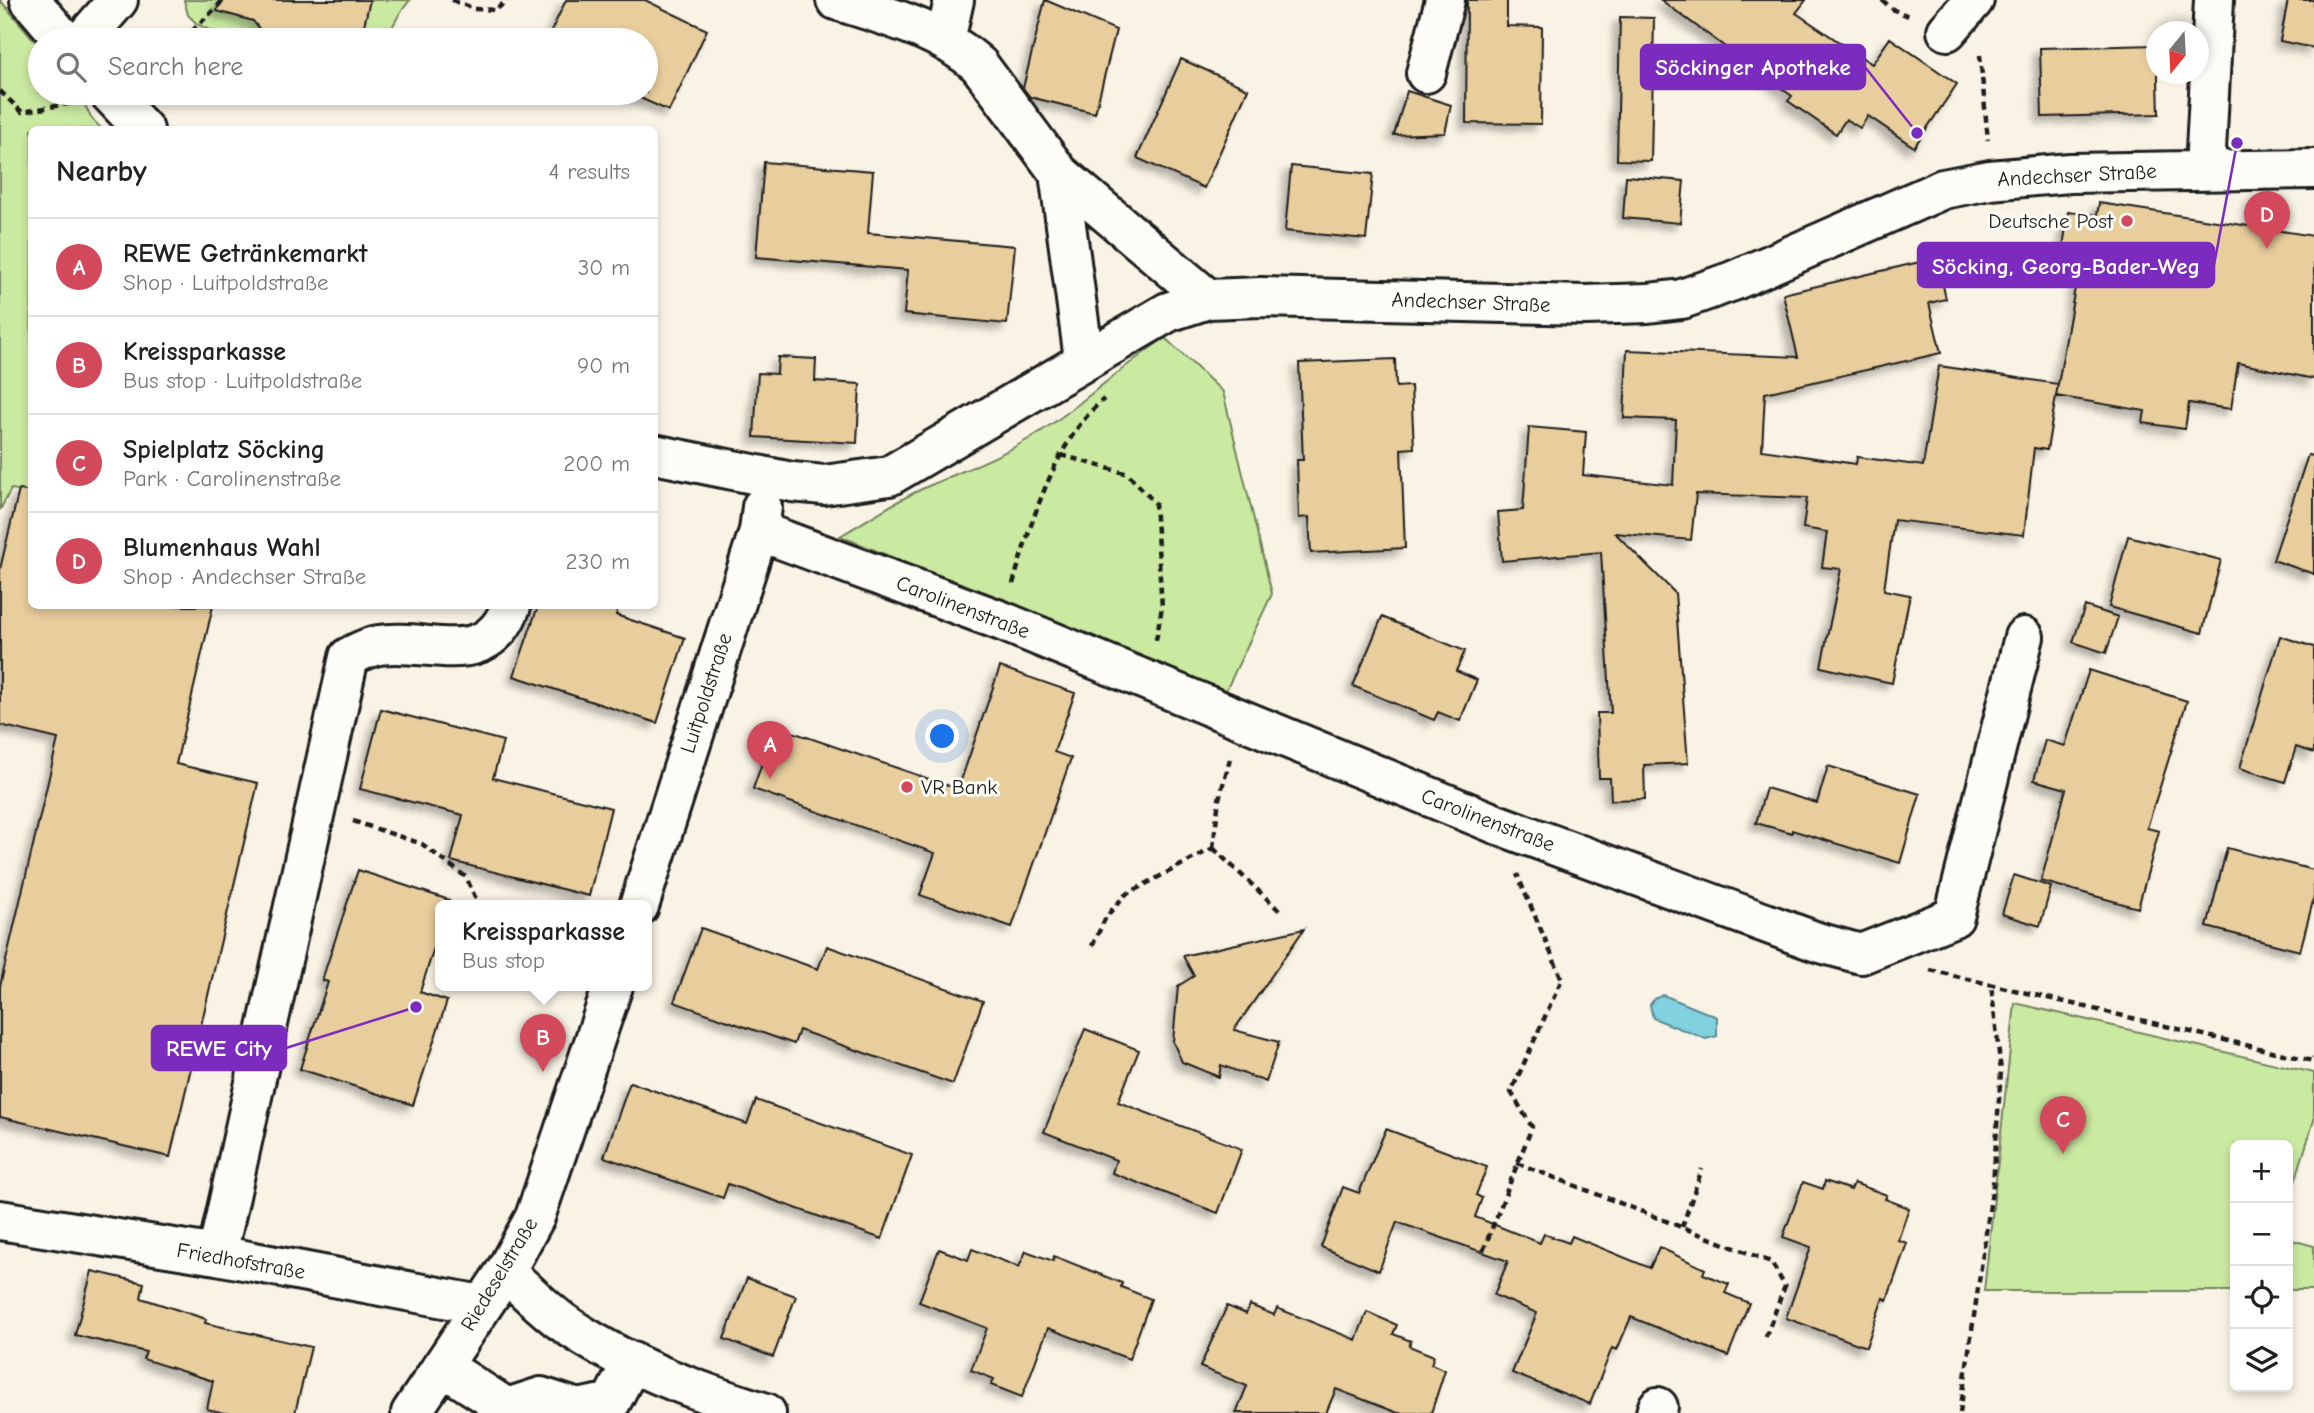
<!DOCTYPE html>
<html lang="en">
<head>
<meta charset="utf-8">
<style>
	:root { --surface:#fff; --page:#f2f2f2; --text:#222; --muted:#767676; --line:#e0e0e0; --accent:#d1495b }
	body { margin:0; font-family:"Comic Neue",sans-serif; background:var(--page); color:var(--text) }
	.controls { position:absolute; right:21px; bottom:21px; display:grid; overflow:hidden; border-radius:10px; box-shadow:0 4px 10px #0003 }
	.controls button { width:63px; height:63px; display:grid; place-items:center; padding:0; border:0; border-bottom:2px solid var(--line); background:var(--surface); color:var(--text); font:35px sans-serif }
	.compass { position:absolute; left:2146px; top:21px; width:63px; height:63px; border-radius:50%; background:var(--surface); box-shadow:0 4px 10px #0003; rotate:198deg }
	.you { position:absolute; left:943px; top:737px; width:24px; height:24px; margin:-18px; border:5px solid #fff; border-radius:50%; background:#1a73e8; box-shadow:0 0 0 10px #1a73e833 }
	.badge { display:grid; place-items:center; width:46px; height:46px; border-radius:50%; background:var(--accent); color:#fff; font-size:23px; font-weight:700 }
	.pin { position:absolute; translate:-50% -58px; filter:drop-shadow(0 2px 4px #0008) }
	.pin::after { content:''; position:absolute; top:37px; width:24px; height:21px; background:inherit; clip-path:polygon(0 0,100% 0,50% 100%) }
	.popup { position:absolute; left:435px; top:900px; width:217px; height:91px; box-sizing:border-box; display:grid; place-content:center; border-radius:10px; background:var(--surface); filter:drop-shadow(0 2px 5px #0005); font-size:23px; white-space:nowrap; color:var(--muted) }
	.popup b { font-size:26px; color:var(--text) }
	.popup::after { content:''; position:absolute; left:50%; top:100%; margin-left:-14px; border:14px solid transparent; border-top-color:var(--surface) }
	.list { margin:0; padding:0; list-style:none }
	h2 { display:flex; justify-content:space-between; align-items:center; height:91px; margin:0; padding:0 28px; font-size:30px }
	h2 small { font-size:23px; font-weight:400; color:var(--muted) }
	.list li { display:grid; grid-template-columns:46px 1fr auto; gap:21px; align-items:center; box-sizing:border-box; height:98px; padding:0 28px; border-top:2px solid var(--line) }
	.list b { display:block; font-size:26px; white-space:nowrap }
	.list p { margin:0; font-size:23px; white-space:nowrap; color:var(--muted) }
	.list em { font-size:23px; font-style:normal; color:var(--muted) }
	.icon { flex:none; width:38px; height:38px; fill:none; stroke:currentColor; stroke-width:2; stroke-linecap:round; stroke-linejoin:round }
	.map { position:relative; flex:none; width:2314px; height:1413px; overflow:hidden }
	.search { position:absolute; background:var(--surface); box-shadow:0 4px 10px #0003; left:28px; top:28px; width:630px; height:77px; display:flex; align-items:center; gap:18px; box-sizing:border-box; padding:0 24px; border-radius:38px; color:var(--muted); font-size:26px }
	.panel { position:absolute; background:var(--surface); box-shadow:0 4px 10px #0003; left:28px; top:126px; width:630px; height:483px; border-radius:10px }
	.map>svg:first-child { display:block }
	.green { fill:#cae9a1; stroke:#73825e; stroke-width:2 }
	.water { fill:#82d1df; stroke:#598991; stroke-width:2 }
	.building { fill:#e8cd9d; stroke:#1c1c1c; stroke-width:2; filter:url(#shadow) }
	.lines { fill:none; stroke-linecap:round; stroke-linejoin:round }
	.minor-casing { stroke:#1c1c1c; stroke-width:44 }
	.path { stroke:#1c1c1c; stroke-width:4.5; stroke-dasharray:7 5; stroke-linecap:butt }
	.minor { stroke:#fdfcf7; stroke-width:38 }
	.poi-dot { fill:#d1495b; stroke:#fdfcf7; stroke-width:2.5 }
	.labels { text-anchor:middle; stroke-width:6; stroke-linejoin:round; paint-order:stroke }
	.street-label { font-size:21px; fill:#1c1c1c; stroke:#fdfcf7 }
	.poi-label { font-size:21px; fill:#1c1c1c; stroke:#fdfcf7; text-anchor:end }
	.leader { fill:none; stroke:#7b2cbf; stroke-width:2.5 }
	.callout-dot { fill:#7b2cbf; stroke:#fdfcf7; stroke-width:2.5 }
	.callout { fill:#7b2cbf; stroke:#7b2cbf; stroke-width:2.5 }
	.callout-label { font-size:23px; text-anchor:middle; font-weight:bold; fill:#fff }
</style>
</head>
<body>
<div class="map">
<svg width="2314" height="1413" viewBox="0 0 2314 1413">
	<defs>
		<filter id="shadow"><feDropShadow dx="-6" dy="6" stdDeviation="3.5" flood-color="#0004"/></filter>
	</defs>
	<rect width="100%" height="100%" fill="#f9f3e5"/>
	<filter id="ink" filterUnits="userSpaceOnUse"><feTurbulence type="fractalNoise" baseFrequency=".0143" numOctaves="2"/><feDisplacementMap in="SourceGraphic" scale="14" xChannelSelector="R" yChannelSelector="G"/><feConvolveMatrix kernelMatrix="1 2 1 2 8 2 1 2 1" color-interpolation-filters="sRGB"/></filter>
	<g filter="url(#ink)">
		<path class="green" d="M 0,0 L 40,47 L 40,93 L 79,93 L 92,119 L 102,129 L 32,130 L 31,492 L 11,489 L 0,510 Z
			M 184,0 L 410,0 L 400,13 L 385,40 L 233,40 L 198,25 L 188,15 Z
			M 1165,338 L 1223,392 L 1272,594 L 1222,699 L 978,592 L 840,536 C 868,520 895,501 924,488 C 959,472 993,460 1027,440 C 1076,411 1117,369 1165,338 Z
			M 2015,1003 L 2314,1073 L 2314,1120 L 2288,1204 L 2288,1145 L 2235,1145 L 2235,1291 L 1984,1291 Z
			M 2288,1239 L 2314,1246 L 2314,1290 L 2288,1290 Z"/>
		<path class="water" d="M 1663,995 L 1717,1017 L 1717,1036 L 1706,1039 L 1653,1018 L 1650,1005 L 1654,999 Z"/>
		<path class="building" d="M 219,0 L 370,0 L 362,34 L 345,29 L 342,40 L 301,33 L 299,40 L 268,40 L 253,21 L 217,11 Z
			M 566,0 L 645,0 L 707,30 L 669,111 L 629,93 L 646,93 L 646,40 L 547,40 Z
			M 1045,0 L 1116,30 L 1095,113 L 1030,97 L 1023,88 Z
			M 1467,0 L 1507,0 L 1507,26 L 1542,27 L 1541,124 L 1466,123 Z
			M 1661,0 L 1806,0 L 1796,13 L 1872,64 L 1890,38 L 1957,84 L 1914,147 L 1868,116 L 1860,128 L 1846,119 L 1836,134 L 1788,101 L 1792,96 Z
			M 2288,0 L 2314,0 L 2314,48 L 2280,41 Z
			M 1620,17 L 1654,18 L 1651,161 L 1617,160 Z
			M 2157,45 L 2159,114 L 2042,117 L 2040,48 Z
			M 1181,59 L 1248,89 L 1204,188 L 1137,158 Z
			M 1407,91 L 1451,105 L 1445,133 L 1394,135 Z
			M 764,162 L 873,171 L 868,233 L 1015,246 L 1007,324 L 904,314 L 908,270 L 756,257 Z
			M 1291,166 L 1373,174 L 1366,239 L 1285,231 Z
			M 1626,176 L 1684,181 L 1680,223 L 1623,218 Z
			M 2099,203 L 2314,236 L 2314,379 L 2238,363 L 2231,409 L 2189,403 L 2185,429 L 2143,423 L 2145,411 L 2056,396 L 2079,265 L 2061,262 L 2068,212 L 2097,215 Z
			M 1937,258 L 1946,299 L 1929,303 L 1941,353 L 1765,393 L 1762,450 L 1856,464 L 1857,457 L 1923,466 L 1939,366 L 2058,384 L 2047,450 L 2034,448 L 2024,535 L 1894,520 L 1884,590 L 1910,595 L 1892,683 L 1821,667 L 1841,569 L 1822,567 L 1827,532 L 1803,528 L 1807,498 L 1696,494 L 1691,540 L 1615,533 L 1675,593 L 1688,763 L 1644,765 L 1645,799 L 1611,800 L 1610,778 L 1599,778 L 1597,713 L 1611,713 L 1601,552 L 1502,561 L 1498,512 L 1523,510 L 1529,427 L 1586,432 L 1583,475 L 1673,485 L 1676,420 L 1624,418 L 1627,350 L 1798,357 L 1783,294 Z
			M 778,357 L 816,359 L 815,381 L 860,384 L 857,443 L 754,437 L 758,373 L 777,374 Z
			M 1395,359 L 1396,387 L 1411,386 L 1414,448 L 1401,449 L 1405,548 L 1311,553 L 1309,517 L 1299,518 L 1297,460 L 1303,460 L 1299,363 Z
			M 2308,455 L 2314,456 L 2314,574 L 2273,560 Z
			M 19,490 L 32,492 L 32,606 L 213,606 L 176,764 L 258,783 L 170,1157 L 0,1117 L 0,986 L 58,739 L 0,725 L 0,569 Z
			M 2128,536 L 2221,560 L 2202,633 L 2109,607 Z
			M 538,606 L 619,606 L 616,615 L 685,638 L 657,723 L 514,676 Z
			M 2085,606 L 2118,617 L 2106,653 L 2073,642 Z
			M 1382,617 L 1465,651 L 1456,671 L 1477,680 L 1460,721 L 1438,712 L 1434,720 L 1353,686 Z
			M 2280,636 L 2314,647 L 2314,753 L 2296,747 L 2285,782 L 2240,768 Z
			M 1000,667 L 1075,693 L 1054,752 L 1071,758 L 1012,927 L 920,895 L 935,853 L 753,789 L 775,726 L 958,789 Z
			M 2089,670 L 2187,701 L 2147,828 L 2159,831 L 2138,908 L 2041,881 L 2066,789 L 2034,780 L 2045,740 L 2065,746 Z
			M 381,709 L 503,741 L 493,778 L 611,808 L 589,896 L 451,861 L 463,815 L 360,789 Z
			M 1828,766 L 1920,794 L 1900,863 L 1792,830 L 1792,833 L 1756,823 L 1766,788 L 1817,803 Z
			M 2227,848 L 2314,870 L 2314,897 L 2300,951 L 2207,927 Z
			M 358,870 L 449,900 L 447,906 L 440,906 L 440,929 L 420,992 L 447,1001 L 413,1105 L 300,1069 L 328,982 L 322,980 Z
			M 2014,875 L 2051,887 L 2040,926 L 2002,914 Z
			M 701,928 L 818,969 L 827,946 L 983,1001 L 953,1084 L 799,1030 L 794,1044 L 674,1002 Z
			M 1304,929 L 1234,1030 L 1279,1042 L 1266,1082 L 1221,1065 L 1219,1077 L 1182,1062 L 1173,1042 L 1178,986 L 1194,976 L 1183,956 Z
			M 1085,1029 L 1139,1050 L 1118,1102 L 1242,1149 L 1218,1213 L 1112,1173 L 1116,1160 L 1044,1132 Z
			M 630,1082 L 747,1124 L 756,1100 L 912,1155 L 882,1239 L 728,1184 L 723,1198 L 604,1157 Z
			M 1386,1129 L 1487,1167 L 1476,1195 L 1482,1198 L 1475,1217 L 1540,1243 L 1544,1234 L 1569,1243 L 1572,1236 L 1650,1268 L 1659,1247 L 1705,1269 L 1703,1274 L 1729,1284 L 1725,1293 L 1749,1303 L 1728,1356 L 1631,1317 L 1617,1350 L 1612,1348 L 1590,1404 L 1512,1373 L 1537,1313 L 1494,1295 L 1508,1261 L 1397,1222 L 1379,1271 L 1321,1247 L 1343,1187 L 1359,1193 Z
			M 1825,1181 L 1851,1190 L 1854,1183 L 1887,1195 L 1885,1199 L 1909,1208 L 1898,1240 L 1907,1243 L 1887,1300 L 1883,1298 L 1866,1347 L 1786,1318 L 1811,1247 L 1783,1237 L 1803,1182 L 1823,1189 Z
			M 939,1249 L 968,1260 L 972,1249 L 1019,1267 L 1026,1251 L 1053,1261 L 1054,1256 L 1122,1283 L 1121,1287 L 1151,1299 L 1129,1359 L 1048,1328 L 1022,1397 L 991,1385 L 994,1379 L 971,1370 L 987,1328 L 919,1302 Z
			M 92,1271 L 144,1283 L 141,1298 L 206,1319 L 205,1323 L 311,1347 L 295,1413 L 224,1413 L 207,1409 L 213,1381 L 143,1359 L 146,1352 L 75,1335 Z
			M 747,1278 L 796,1296 L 773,1357 L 724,1339 Z
			M 1250,1305 L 1274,1315 L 1277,1308 L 1356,1340 L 1367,1312 L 1397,1325 L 1393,1334 L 1411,1341 L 1409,1346 L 1434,1356 L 1431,1364 L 1445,1370 L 1431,1413 L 1398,1413 L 1336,1389 L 1326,1413 L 1236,1413 L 1247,1386 L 1200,1367 L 1227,1306 L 1246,1314 Z"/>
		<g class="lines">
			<defs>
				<path id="minor" d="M 30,0 L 64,40
					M 836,0 C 886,16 939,29 979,65 L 1059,173 L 1084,359
					M 1947,31 L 1974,0
					M 83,40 L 118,0
					M 945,41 L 954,0
					M 1426,73 L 1445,0
					M 109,93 L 144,130
					M 2205,169 L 2214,0
					M 1059,173 L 1208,299
					M 654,454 L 792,482 L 824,485 L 889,476 L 1168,312 L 1208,299 L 1261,297 L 1585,305 L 1648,303 L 1682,299 L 1733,281 L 1943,189 L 1990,180 L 2070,173 L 2314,169
					M 759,531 L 1002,621 L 1496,824 L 1817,942 L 1861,954 L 1954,917 L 2024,637
					M 639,906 L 759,531 L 762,507
					M 0,1220 L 217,1255 L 481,1305
					M 217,1255 L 349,657 C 359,652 367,647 379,645 C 429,637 487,672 511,606
					M 505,1272 C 524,1288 542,1307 561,1321 C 622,1365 696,1391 766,1413
					M 442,1366 L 507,1408 L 541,1397 L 578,1409 L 611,1402 L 632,1362
					M 411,1413 L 505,1272 L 535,1217 L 613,986
					M 1656,1413 L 1658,1407"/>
			</defs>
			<use href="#minor" class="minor-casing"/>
			<path class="path" d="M 452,0 L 475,9 L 496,10 L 507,0
				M 1882,0 L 1894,10 L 1911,17
				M 183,40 L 224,0
				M 1980,55 L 1988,140
				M 0,91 L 22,112 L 73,103
				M 1061,455 L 1128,474 L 1155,503 L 1162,607 L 1156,640
				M 1013,584 C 1030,525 1055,440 1104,399
				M 353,821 L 422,844 L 466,877 L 479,906
				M 1213,848 L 1219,799 L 1230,759
				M 1213,848 L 1282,913
				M 1092,946 L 1106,917 L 1125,895 L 1213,848
				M 1930,970 L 2313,1061 L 2314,1057
				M 1517,1163 L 1771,1262 L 1785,1286 L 1764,1341
				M 1682,1227 L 1702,1169
				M 1483,1251 L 1532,1127 L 1511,1092 L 1562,979 L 1517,874
				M 1960,1413 L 1993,1184 L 2001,1071 L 1991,984"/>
			<use href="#minor" class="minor"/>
		</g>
	</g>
	<g class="poi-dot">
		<circle cx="2127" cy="221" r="7"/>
		<circle cx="907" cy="787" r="7"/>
	</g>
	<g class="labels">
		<g class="street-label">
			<text transform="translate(2077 175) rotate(-3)" y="7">Andechser Straße</text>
			<text transform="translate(1471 302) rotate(2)" y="7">Andechser Straße</text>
			<text transform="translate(963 607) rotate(21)" y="7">Carolinenstraße</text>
			<text transform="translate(706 693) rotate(-72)" y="7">Luitpoldstraße</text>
			<text transform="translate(1488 820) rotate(21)" y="7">Carolinenstraße</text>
			<text transform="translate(241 1261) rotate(10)" y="7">Friedhofstraße</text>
			<text transform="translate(499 1274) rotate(-59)" y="7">Riedeselstraße</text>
		</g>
		<g class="poi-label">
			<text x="2113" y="228">Deutsche Post</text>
			<text x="921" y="794" text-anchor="start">VR Bank</text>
		</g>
	</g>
	<path class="leader" d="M1917 133L1865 67M2237 143L2214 265M416 1007L286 1048"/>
	<g class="callout-dot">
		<circle cx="1917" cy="133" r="7"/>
		<circle cx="2237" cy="143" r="7"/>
		<circle cx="416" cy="1007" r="7"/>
	</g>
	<g class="callout">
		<rect x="1641" y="45" width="224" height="44" rx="7"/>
		<rect x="1918" y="243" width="296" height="44" rx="7"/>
		<rect x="152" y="1026" width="134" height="44" rx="7"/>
	</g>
	<g class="callout-label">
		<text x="1753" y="75">Söckinger Apotheke</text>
		<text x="2066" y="274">Söcking, Georg-Bader-Weg</text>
		<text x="219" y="1056">REWE City</text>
	</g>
</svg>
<div class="controls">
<button>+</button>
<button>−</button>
<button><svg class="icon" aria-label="locate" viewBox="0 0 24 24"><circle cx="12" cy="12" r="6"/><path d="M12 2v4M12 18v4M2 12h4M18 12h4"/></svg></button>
<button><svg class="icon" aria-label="layers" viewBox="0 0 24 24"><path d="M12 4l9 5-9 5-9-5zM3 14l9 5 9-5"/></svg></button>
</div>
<svg class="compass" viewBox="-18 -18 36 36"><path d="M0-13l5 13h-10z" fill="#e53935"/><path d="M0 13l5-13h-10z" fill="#767676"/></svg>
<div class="you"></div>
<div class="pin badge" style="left:770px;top:779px">A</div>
<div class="pin badge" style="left:543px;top:1072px">B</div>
<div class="popup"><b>Kreissparkasse</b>Bus stop</div>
<div class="pin badge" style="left:2063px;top:1154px">C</div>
<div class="pin badge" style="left:2267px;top:249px">D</div>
<div class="search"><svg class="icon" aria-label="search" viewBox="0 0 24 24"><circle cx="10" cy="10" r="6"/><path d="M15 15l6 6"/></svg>Search here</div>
<section class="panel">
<h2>Nearby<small>4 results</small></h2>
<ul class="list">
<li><span class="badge">A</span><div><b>REWE Getränkemarkt</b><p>Shop · Luitpoldstraße</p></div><em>30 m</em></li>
<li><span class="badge">B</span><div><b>Kreissparkasse</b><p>Bus stop · Luitpoldstraße</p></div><em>90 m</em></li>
<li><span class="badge">C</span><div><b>Spielplatz Söcking</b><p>Park · Carolinenstraße</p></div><em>200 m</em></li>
<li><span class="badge">D</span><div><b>Blumenhaus Wahl</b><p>Shop · Andechser Straße</p></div><em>230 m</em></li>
</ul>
</section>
</div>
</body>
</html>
